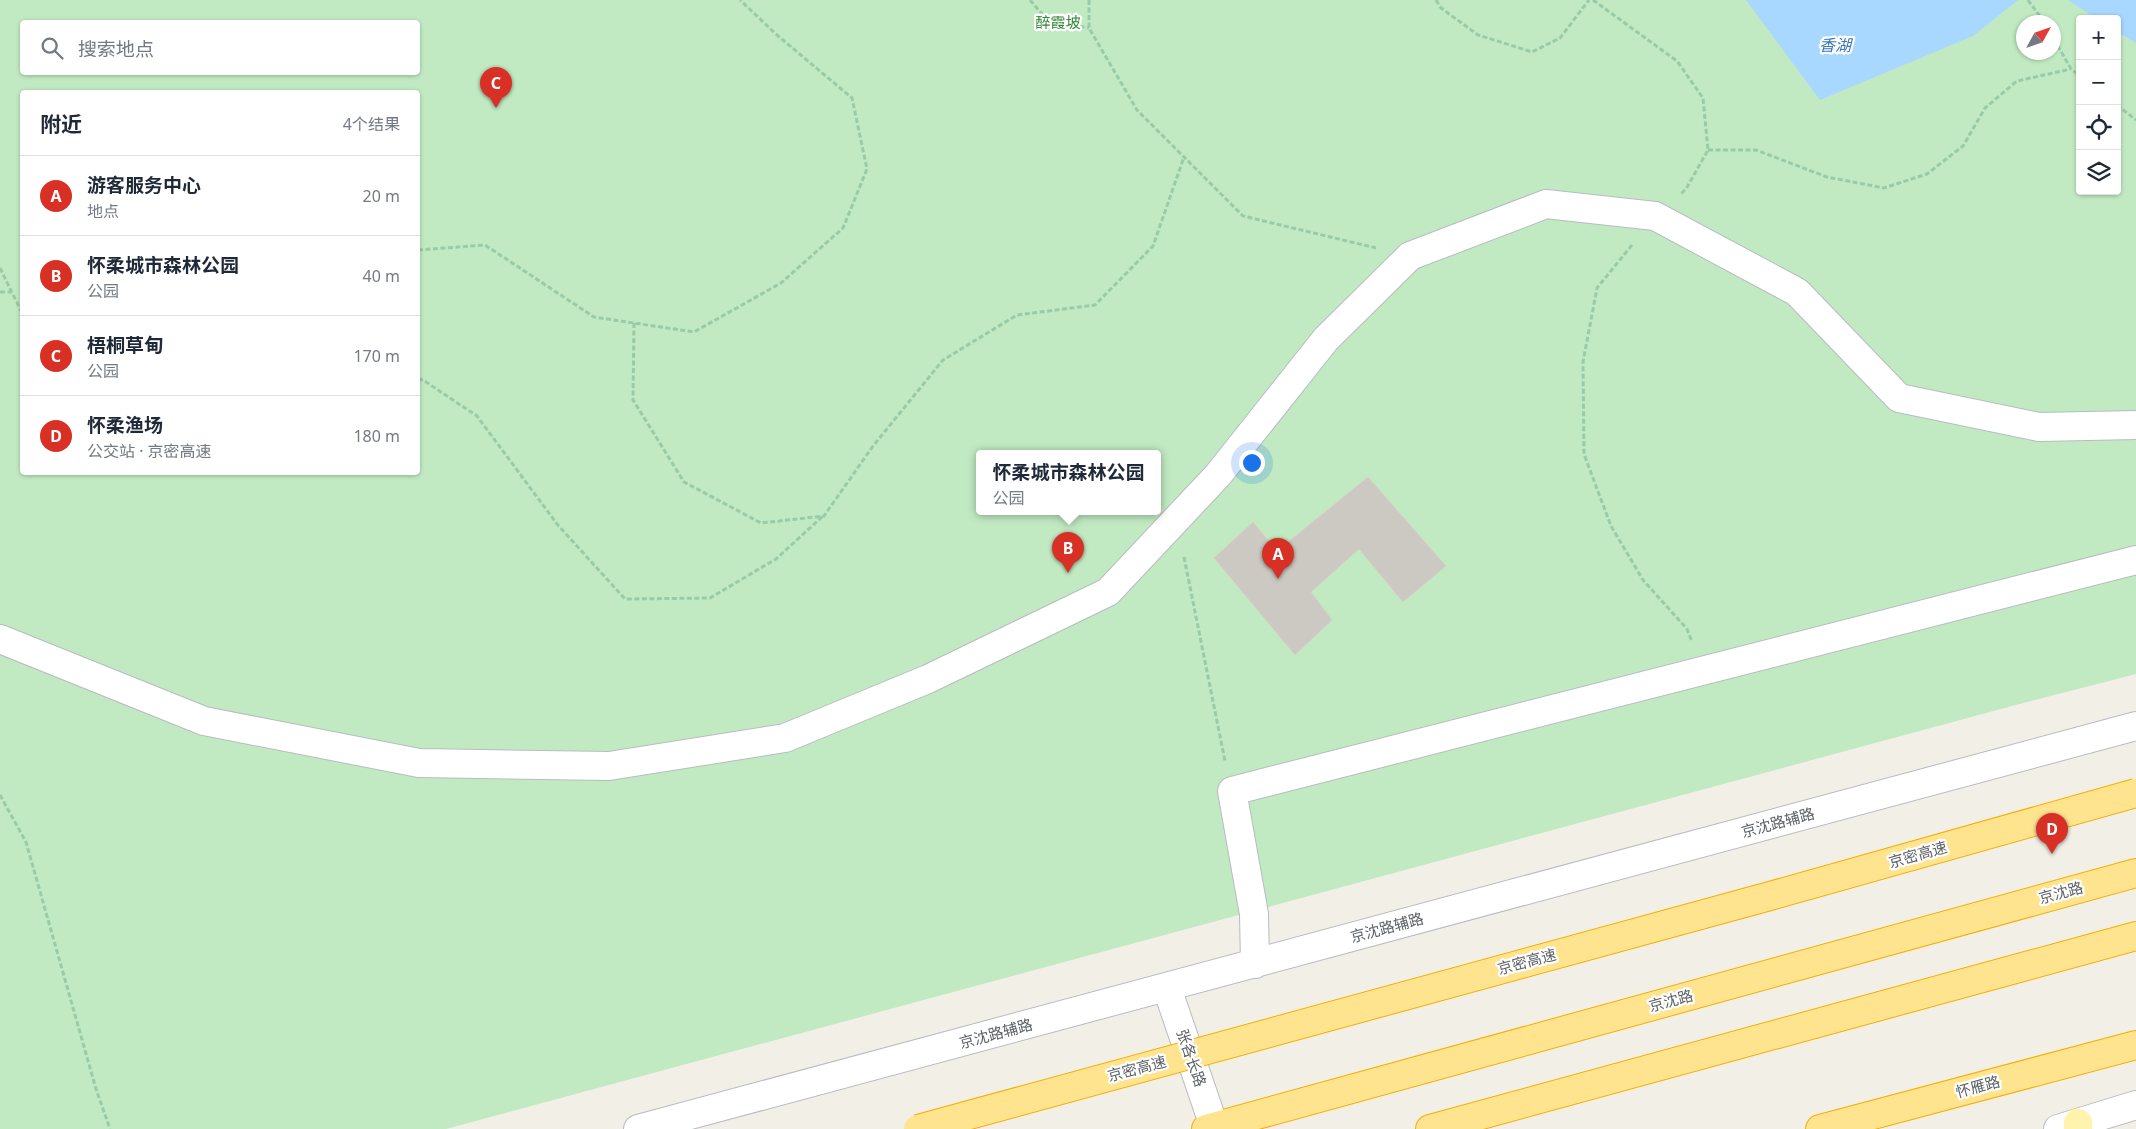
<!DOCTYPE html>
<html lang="zh">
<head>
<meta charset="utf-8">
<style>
	:root { --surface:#fff; --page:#f2f2f3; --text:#1f2937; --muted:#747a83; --line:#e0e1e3; --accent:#d93025 }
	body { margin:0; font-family:"Noto Sans","Noto Sans SC",sans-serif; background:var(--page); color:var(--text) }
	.controls { position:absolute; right:15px; top:15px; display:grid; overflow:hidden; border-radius:5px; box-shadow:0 1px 4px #0004 }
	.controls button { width:45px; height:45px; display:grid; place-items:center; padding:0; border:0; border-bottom:1px solid var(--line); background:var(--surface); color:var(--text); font:25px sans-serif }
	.compass { position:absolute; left:2016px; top:15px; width:45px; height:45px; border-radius:50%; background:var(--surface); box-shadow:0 1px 4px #0004; rotate:50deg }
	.you { position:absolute; left:1251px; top:462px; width:18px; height:18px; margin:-12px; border:4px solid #fff; border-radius:50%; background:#1a73e8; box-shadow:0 0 0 8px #1a73e833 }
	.badge { display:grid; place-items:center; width:32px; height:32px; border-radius:50%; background:var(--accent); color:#fff; font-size:16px; font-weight:700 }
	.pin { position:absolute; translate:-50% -41px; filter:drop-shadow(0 1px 2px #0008) }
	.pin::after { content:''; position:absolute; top:26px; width:18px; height:15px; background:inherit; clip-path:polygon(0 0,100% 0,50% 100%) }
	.popup { position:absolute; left:976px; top:450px; width:185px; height:65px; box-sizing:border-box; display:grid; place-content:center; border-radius:5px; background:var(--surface); filter:drop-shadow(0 1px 4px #0005); font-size:16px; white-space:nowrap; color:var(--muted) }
	.popup b { font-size:19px; color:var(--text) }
	.popup::after { content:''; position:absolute; left:50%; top:100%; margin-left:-10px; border:10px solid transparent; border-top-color:var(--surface) }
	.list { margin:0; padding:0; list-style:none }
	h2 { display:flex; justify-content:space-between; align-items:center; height:65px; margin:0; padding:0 20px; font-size:21px }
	h2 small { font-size:16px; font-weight:400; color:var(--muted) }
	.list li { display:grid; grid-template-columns:32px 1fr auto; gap:15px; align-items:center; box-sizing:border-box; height:80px; padding:0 20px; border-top:1px solid var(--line) }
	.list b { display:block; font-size:19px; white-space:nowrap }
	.list p { margin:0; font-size:16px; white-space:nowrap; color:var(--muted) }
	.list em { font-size:16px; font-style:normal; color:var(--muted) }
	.icon { flex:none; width:28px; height:28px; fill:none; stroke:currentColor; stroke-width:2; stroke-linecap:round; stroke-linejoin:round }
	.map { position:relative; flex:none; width:2136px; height:1129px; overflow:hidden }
	.search { position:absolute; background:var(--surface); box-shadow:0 1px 4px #0004; left:20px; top:20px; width:400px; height:55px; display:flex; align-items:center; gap:12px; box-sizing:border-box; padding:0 18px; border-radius:5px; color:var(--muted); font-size:19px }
	.panel { position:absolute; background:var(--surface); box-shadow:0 1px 4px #0004; left:20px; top:90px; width:400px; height:385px; border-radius:5px }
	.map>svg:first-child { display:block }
	.green { fill:#c1eac2; fill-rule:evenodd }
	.water { fill:#a8d7ff }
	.building { fill:#ccc9c3; stroke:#d6d1c4 }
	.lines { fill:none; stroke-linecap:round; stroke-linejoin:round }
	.minor-casing { stroke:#b8bcc0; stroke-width:30 }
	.major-casing { stroke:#fbcf55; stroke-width:30 }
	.highway-casing { stroke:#f7ae00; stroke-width:30 }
	.path { stroke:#99cba8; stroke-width:3; stroke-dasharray:5 2.5; stroke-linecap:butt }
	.minor { stroke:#fff; stroke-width:28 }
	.major { stroke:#fff3ad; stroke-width:28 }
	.highway { stroke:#ffe48f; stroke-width:28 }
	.highway-bridge-casing { stroke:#f7ae00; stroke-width:30; stroke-linecap:butt }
	.highway-bridge { stroke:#ffe48f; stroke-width:28 }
	.labels { text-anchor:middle; stroke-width:4.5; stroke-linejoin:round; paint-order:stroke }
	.park-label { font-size:15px; fill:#2f8534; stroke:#fff }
	.street-label { font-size:15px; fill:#5d6267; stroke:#fff }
	.water-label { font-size:16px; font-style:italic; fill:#3b77b9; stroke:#fff }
</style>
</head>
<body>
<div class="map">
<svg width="2136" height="1129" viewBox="0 0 2136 1129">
	<rect width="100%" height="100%" fill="#f1efe6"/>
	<path class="green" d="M 0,0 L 2136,0 L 2136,674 L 2012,706 L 446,1129 L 0,1129 ZM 2080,19 L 2117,19 L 2117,191 L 2080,191 ZM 22,22 L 418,22 L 418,72 L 22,72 ZM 2024,22 L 2054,22 L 2054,52 L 2024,52 ZM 22,92 L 418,92 L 418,472 L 22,472 ZM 979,454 L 1157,454 L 1157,512 L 979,512 Z"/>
	<path class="water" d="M 1746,0 L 2018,0 L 1973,36 L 1820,100 Z
		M 2068,0 L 2136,0 L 2136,43 L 2117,32 L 2117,19 L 2097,19 Z"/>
	<path class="building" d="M 1368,477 L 1446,566 L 1403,602 L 1359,549 L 1311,592 L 1332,620 L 1295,655 L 1214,558 L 1253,522 L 1277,551 Z"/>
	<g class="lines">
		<defs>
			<path id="minor" d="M 0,639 L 204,721 L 419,763 L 609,766 L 785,738 L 928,679 L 1108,592 L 1218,475 L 1326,339 L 1410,256 L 1546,204 L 1655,216 L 1797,292 L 1899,398 L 2039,427 L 2136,425
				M 1255,964 L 1254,914 L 1232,791 L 2136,560
				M 1167,988 L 1215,1129
				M 638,1129 L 2136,726
				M 2058,1129 L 2136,1105"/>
			<path id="major" d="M 2078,1129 L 2078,1123"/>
			<path id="highway" d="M 1206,1129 L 2136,873
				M 1430,1129 L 2136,936
				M 1820,1129 L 2136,1045"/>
		</defs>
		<use href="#minor" class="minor-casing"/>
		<use href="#major" class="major-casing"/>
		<use href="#highway" class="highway-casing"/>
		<path class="path" d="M 1030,0 L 1049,22 L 1089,28
			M 1089,0 L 1089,28 L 1137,110 L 1243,216 L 1376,248
			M 1436,0 L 1441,8 L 1478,35 L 1532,52 L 1560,38 L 1589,0
			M 1593,0 L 1677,61 L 1703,98 L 1708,150 L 1686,189 L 1681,194
			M 2028,0 L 2044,22
			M 2054,39 L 2071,69 L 2080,76
			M 2117,105 L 2136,120
			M 1708,150 L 1756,150 L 1827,177 L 1884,188 L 1927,174 L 1963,146 L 1985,108 L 2017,81 L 2071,69
			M 1632,245 L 1597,288 L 1583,362 L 1584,454 L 1611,526 L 1643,580 L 1687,629 L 1692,642
			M 418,250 L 485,245 L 594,317 L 694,332 L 781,283 L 843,228 L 867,169 L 852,98 L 777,35 L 740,0
			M 0,268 L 22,313
			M 0,292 L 12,292
			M 634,323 L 633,400 L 684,482 L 761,523 L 824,516 L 873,446 L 943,360 L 1017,315 L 1095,305 L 1153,246 L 1184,157
			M 418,379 L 423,380 L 477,416 L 557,524 L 625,599 L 710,598 L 776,559 L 823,516
			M 1184,557 L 1225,761
			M 0,795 L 26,842 L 96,1089 L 110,1129"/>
		<use href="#minor" class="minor"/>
		<use href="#major" class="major"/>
		<use href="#highway" class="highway"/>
		<defs>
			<path id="highway-bridge" d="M 918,1129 L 1770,896 L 2136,793"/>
		</defs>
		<use href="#highway-bridge" class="highway-bridge-casing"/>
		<use href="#highway-bridge" class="highway-bridge"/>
	</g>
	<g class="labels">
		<g class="park-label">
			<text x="1058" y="28">醉霞坡</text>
		</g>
		<g class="street-label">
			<text transform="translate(1778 823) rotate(-15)" y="5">京沈路辅路</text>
			<text transform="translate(1918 855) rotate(-16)" y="5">京密高速</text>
			<text transform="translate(2061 893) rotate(-15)" y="5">京沈路</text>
			<text transform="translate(1387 928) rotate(-15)" y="5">京沈路辅路</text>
			<text transform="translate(1527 962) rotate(-15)" y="5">京密高速</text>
			<text transform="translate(1671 1001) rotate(-15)" y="5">京沈路</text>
			<text transform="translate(996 1034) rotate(-15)" y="5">京沈路辅路</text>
			<text transform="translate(1191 1058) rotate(71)" y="5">张各长路</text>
			<text transform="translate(1137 1069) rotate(-15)" y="5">京密高速</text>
			<text transform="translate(1978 1087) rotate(-15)" y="5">怀雁路</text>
		</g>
		<g class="water-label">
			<text x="1835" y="51">香湖</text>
		</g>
	</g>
</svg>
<div class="controls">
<button>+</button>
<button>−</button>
<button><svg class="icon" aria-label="locate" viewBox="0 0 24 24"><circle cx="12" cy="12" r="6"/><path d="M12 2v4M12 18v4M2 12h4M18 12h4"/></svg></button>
<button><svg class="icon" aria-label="layers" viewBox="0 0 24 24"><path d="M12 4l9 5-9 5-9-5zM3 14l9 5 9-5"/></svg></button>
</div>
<svg class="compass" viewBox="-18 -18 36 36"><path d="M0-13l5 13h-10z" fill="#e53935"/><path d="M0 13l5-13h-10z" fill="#747a83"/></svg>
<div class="you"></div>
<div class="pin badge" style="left:1278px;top:579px">A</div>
<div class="pin badge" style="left:1068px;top:573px">B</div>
<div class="popup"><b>怀柔城市森林公园</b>公园</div>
<div class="pin badge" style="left:496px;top:108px">C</div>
<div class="pin badge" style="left:2052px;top:854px">D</div>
<div class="search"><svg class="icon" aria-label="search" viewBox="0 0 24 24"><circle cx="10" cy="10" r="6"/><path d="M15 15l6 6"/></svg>搜索地点</div>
<section class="panel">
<h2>附近<small>4个结果</small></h2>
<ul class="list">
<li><span class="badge">A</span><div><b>游客服务中心</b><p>地点</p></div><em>20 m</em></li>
<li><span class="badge">B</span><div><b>怀柔城市森林公园</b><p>公园</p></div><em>40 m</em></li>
<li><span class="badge">C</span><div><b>梧桐草甸</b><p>公园</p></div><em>170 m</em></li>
<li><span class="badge">D</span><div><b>怀柔渔场</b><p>公交站 · 京密高速</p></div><em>180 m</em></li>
</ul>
</section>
</div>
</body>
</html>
